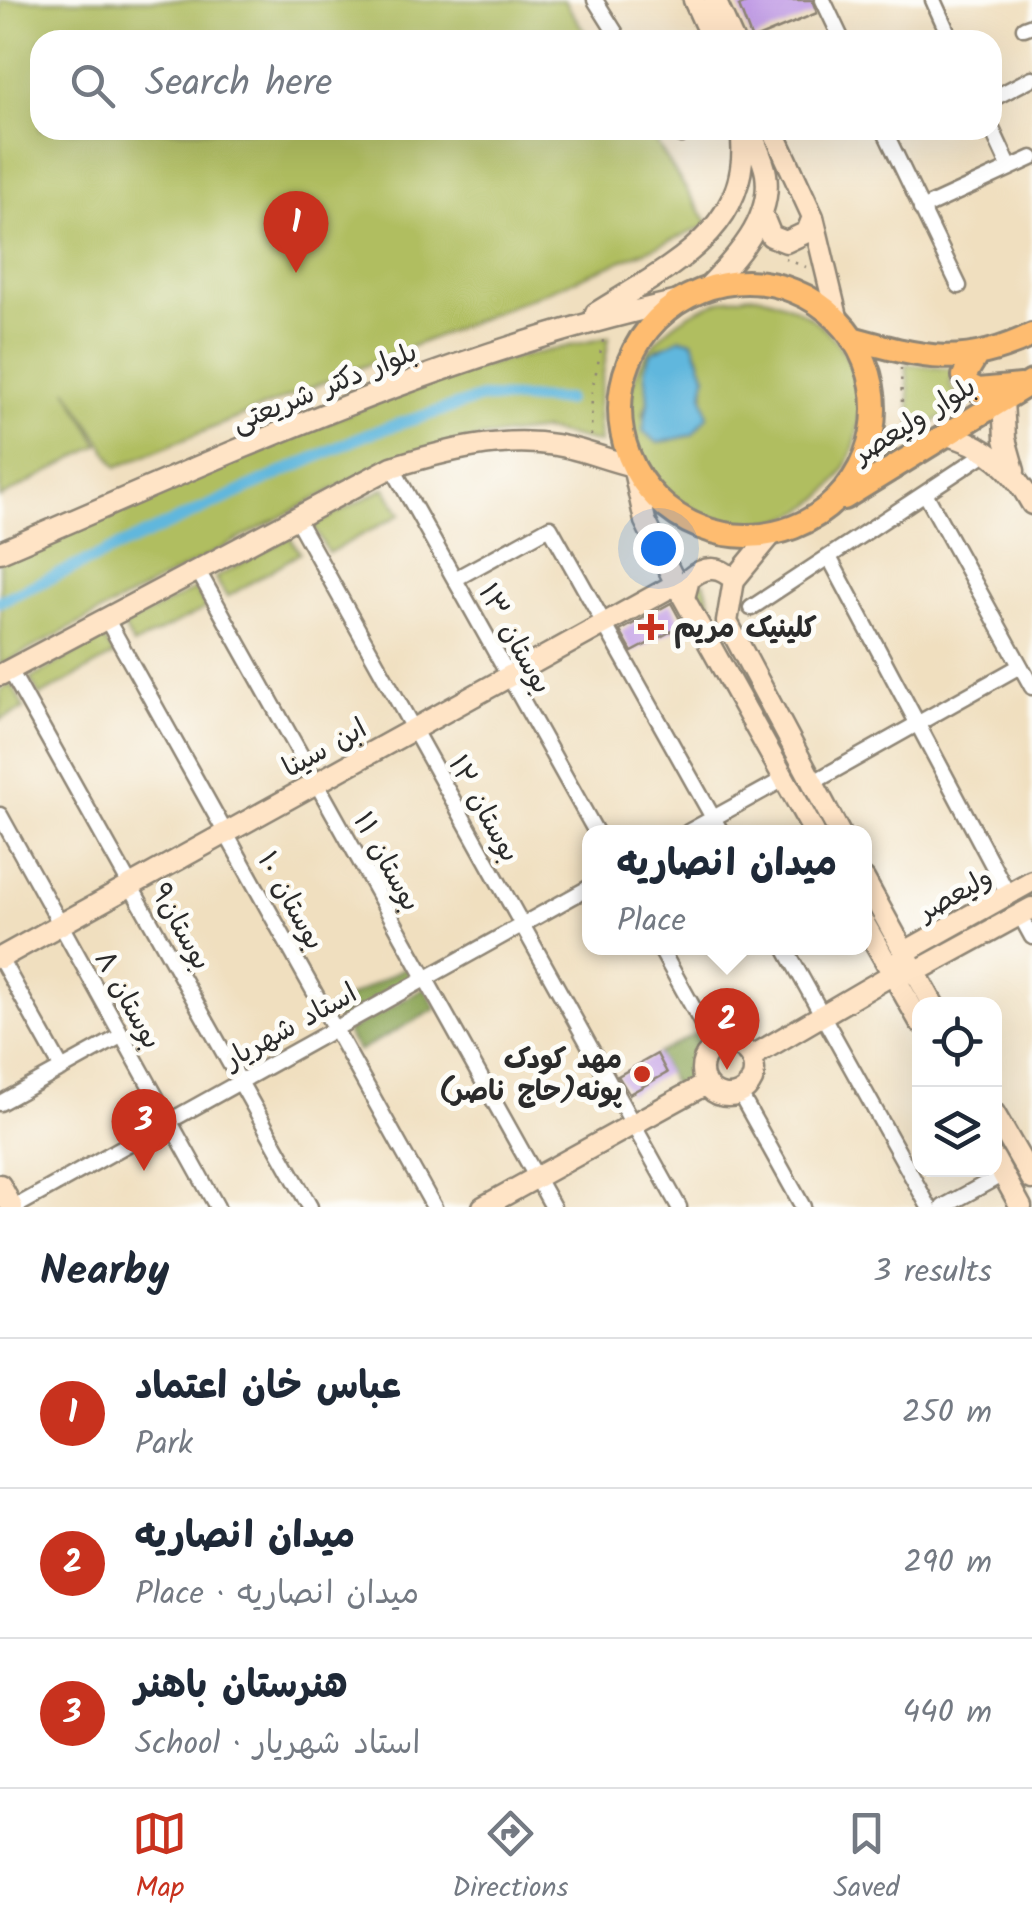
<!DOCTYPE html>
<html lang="en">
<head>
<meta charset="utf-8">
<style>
	:root { --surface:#fff; --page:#f6f6f7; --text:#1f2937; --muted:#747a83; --line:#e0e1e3; --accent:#c8321e }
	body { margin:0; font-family:Kalam,"Playpen Sans Arabic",sans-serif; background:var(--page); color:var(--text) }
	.controls { position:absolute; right:30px; bottom:30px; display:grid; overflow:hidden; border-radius:20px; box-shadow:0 10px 40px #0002 }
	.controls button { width:90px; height:90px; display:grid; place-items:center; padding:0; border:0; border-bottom:2px solid var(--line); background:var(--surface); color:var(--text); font:50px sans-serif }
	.you { position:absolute; left:658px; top:548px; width:35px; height:35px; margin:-25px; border:8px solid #fff; border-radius:50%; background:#1a73e8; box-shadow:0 0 0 15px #1a73e833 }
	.badge { display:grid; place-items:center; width:65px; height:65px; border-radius:50%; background:var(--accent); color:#fff; font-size:32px; font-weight:700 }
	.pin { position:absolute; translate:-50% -82px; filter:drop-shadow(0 2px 5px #0008) }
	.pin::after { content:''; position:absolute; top:52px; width:35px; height:30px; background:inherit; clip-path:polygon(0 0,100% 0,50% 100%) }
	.popup { position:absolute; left:582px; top:825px; width:290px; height:130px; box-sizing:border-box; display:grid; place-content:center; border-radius:20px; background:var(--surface); filter:drop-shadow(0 2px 8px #0005); font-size:32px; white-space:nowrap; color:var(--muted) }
	.popup b { font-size:38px; color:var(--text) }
	.popup::after { content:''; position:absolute; left:50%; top:100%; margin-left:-20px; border:20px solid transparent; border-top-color:var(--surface) }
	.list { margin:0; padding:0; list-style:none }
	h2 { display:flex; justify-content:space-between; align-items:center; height:130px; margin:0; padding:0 40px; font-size:42px }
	h2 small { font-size:32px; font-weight:400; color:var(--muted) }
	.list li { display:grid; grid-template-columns:65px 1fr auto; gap:30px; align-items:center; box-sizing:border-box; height:150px; padding:0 40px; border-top:2px solid var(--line) }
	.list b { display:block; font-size:38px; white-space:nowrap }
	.list p { margin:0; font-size:32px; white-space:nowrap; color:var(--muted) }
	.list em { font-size:32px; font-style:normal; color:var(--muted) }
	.icon { flex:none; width:55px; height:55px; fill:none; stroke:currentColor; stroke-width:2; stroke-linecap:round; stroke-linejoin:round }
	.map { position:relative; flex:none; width:1032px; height:1207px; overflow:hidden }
	.search { position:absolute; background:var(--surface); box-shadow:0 10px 40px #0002; left:30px; right:30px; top:30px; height:110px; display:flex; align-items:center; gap:25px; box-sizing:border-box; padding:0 35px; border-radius:30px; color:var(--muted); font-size:38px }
	.sheet { height:580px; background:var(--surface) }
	nav { display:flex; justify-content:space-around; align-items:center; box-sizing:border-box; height:140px; border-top:2px solid var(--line); background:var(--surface); font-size:28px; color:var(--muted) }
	nav a { display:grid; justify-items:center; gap:5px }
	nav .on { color:var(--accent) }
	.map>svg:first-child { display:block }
	.green { fill:#b0be60; stroke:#6e7446; stroke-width:2.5; fill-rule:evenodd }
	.forest { fill:#8ca556; stroke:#5c6840; stroke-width:2.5 }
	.water { fill:#60b7dd; stroke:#467184; stroke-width:2.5 }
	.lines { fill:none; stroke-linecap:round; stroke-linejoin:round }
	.canal { stroke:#60b7dd; stroke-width:12 }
	.building { fill:#c29ee6 }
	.street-casing { stroke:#8e8575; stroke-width:19 }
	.secondary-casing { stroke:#8e8575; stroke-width:25 }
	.primary-casing { stroke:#8e8575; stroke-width:28 }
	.path { stroke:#8e8575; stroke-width:2.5; stroke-dasharray:2.5 8; stroke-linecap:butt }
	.street { stroke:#fff; stroke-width:14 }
	.secondary { stroke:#ffe4c6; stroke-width:20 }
	.primary { stroke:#febc70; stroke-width:22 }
	.poi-dot { fill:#c8321e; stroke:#fdfcf7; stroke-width:4 }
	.labels { text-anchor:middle; stroke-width:10; stroke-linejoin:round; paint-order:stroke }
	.street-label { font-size:28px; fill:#2b2b2b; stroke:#fdfcf7 }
	.poi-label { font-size:28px; font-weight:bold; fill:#2b2b2b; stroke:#fdfcf7; text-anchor:start }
</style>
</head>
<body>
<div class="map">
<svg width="1032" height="1207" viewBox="0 0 1032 1207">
	<rect width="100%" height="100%" fill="#fdfcf7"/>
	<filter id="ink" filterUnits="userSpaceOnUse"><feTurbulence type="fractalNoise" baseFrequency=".01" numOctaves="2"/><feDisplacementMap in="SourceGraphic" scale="20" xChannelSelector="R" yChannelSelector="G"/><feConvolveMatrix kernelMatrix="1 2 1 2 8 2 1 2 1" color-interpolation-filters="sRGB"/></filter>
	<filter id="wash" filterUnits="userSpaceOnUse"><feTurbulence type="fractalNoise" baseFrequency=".0048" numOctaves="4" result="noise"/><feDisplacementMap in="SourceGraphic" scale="40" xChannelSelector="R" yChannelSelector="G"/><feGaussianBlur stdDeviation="2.25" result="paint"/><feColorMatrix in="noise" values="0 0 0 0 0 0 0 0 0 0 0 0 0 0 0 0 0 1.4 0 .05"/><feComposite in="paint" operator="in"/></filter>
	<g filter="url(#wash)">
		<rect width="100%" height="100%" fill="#f0dfbf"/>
		<path class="green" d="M 0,0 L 564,0 L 590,40 L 40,40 L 40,130 L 648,130 L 709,225 L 117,467 L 67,389 L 99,445 L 0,498 Z
			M 757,295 C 927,335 866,554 721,520 C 691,513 666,494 649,468 C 595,382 666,299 757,295 ZM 672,343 L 698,353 C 709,383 706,405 692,435 L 658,443 L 643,414 L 648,401 L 647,360 L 658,348 Z
			M 609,337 L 598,406 L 600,443 L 544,430 L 478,438 L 395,457 L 0,665 L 0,561 L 404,390 L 455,372 Z
			M 906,364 L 955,370 L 950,384 C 956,399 966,398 980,395 L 913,434 Z
			M 385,488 L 401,514 L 328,553 L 313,526 Z
			M 290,537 L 300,553 L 227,597 L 215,578 Z
			M 704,582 L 721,637 L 828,832 L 824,832 L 694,596 L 699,583 Z
			M 195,589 L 206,608 L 133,645 L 124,626 Z
			M 103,637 L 114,655 L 40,696 L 30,679 Z
			M 12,684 L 24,709 L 0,720 L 0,690 Z"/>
		<path class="forest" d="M 1032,892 L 1032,901 L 927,960 L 923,953 Z
			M 410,965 L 419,979 L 340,1022 L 331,1007 Z
			M 425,988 L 436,1009 L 358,1051 L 346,1032 Z
			M 696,1033 L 700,1044 L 691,1067 L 694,1077 L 676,1089 L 657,1054 Z"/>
		<path class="water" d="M 681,338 L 693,341 L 706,376 L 703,395 L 708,416 L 692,435 L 658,443 L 643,431 L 648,401 L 645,369 L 651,353 Z"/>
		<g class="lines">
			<path class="canal" d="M 0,601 L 367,434 L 481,398 L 566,400"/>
		</g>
		<g id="blocks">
			<path class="building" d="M 753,0 L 812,0 L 817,13 L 752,40 L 739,6 Z
				M 671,603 L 683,625 L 632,652 L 620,631 Z
				M 657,1054 L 667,1073 L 629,1094 L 618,1076 Z"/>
		</g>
	</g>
	<g filter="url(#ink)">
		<use href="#blocks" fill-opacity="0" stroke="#8e8575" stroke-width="2.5"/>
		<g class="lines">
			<defs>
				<path id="street" d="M 595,0 L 620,40
					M 823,0 L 842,40
					M 933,0 L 951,40
					M 1024,28 L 1032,25
					M 992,99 L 1032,78
					M 992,129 L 1010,168
					M 678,130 L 681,135
					M 884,130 L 959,286
					M 921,209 L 1032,158
					M 392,467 L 596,832
					M 925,493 L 1032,687
					M 295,516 L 679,1207
					M 829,557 L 1008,894
					M 197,569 L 553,1207
					M 455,579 L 550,527 L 721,832
					M 751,608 L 987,452
					M 106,618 L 434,1207
					M 10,670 L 310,1207
					M 812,783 L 1020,666
					M 0,815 L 217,1207
					M 688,832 L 784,779
					M 1020,915 L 1032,937
					M 660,948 L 715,1047
					M 785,948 L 929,1207
					M 0,958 L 62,1069
					M 740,1094 L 803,1207
					M 0,1103 L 121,1036
					M 15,1207 L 590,887
					M 943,1207 L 1003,1174"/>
				<path id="secondary" d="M 694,0 L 712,40
					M 715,0 L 733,40
					M 773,130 L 813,217 L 838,321
					M 762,214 L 771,236 L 786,242 L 807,232 L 813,217
					M 706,289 C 735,259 773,220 766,174 C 764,160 755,144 750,130
					M 596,313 C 667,268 755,229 741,130
					M 1003,399 L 1005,439 L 1014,471
					M 946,435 C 987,444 1013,469 1032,504
					M 772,534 L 734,580 L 727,622 L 839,832
					M 0,552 C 223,457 442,353 679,301
					M 684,598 L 689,579 C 705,565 720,566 734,580
					M 0,675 L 392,467 C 444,451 501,436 556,445 C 582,449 607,460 633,466 L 645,521 L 676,584 L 814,832
					M 864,879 L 933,1004
					M 864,923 L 920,1022
					M 0,958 L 676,584
					M 893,974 L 905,952 L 1032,881
					M702 1070a26 26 0 1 1 52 0a26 26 0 1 1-52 0Z
					M 751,1057 L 893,974 L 915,972 L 1032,908
					M 994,1113 L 1032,1179
					M 994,1158 L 1021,1207
					M 0,1185 L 12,1207
					M 483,1207 L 706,1084"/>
				<path id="primary" d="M620 409a127 127 0 1 1 254 0a127 127 0 1 1-254 0Z
					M 852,338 C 924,358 962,369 1032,335
					M 975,358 L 964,376 L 968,385 L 979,390 L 1021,386
					M 844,498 L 1032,382"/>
			</defs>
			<use href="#street" class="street-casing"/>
			<use href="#secondary" class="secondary-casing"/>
			<use href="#primary" class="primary-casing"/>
			<path class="path" d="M 785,259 L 806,267
				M 901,368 L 903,440
				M 591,436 L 592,390 L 604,336"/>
			<use href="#street" class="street"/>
			<use href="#secondary" class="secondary"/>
			<use href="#primary" class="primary"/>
		</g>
	</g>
	<g class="poi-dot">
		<path d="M646 612h10v10h10v10h-10v10h-10v-10h-10v-10h10z"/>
		<circle cx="642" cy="1074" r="10"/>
	</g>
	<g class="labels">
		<g class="street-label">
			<text transform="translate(324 386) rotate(-22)" y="10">بلوار دکتر شریعتی</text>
			<text transform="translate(914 419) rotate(-32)" y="10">بلوار ولیعصر</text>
			<text transform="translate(516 638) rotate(61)" y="10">بوستان ۱۳</text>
			<text transform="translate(324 747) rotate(-29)" y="10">ابن سینا</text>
			<text transform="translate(485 808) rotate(61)" y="10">بوستان ۱۲</text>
			<text transform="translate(388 861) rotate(61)" y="10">بوستان ۱۱</text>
			<text transform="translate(955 893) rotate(-29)" y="10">ولیعصر</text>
			<text transform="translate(292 900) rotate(61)" y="10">بوستان ۱۰</text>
			<text transform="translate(182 926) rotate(61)" y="10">بوستان۹</text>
			<text transform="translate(129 999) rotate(61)" y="10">بوستان ۸</text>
			<text transform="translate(290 1025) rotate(-29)" y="10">استاد شهریار</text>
		</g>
		<g class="poi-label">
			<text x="674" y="637">کلینیک مریم</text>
			<text x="622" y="1068" text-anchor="end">مهد کودک<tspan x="622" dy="32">پونه(حاج ناصر)</tspan></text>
		</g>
	</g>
</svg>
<div class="controls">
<button><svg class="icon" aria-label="locate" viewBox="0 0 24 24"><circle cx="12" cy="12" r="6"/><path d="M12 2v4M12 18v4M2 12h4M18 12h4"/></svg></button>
<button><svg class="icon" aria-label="layers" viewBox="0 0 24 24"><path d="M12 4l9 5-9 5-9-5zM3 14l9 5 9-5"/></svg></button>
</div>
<div class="you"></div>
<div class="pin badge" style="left:296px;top:273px">1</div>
<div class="pin badge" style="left:727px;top:1070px">2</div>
<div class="popup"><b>میدان انصاریه</b>Place</div>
<div class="pin badge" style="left:144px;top:1171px">3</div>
<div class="search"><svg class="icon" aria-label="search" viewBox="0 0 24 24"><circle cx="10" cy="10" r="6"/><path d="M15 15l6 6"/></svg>Search here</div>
</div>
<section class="sheet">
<h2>Nearby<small>3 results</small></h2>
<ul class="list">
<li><span class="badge">1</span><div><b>عباس خان اعتماد</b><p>Park</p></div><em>250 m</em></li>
<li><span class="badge">2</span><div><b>میدان انصاریه</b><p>Place · میدان انصاریه</p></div><em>290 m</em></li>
<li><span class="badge">3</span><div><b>هنرستان باهنر</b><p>School · استاد شهریار</p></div><em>440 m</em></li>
</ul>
</section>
<nav>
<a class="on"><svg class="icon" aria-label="map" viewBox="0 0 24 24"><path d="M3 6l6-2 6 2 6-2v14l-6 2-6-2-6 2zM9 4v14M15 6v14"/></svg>Map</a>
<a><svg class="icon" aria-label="directions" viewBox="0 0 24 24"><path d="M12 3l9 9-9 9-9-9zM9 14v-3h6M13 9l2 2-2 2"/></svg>Directions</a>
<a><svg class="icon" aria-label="saved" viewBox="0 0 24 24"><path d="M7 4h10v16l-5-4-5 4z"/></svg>Saved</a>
</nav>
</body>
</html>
